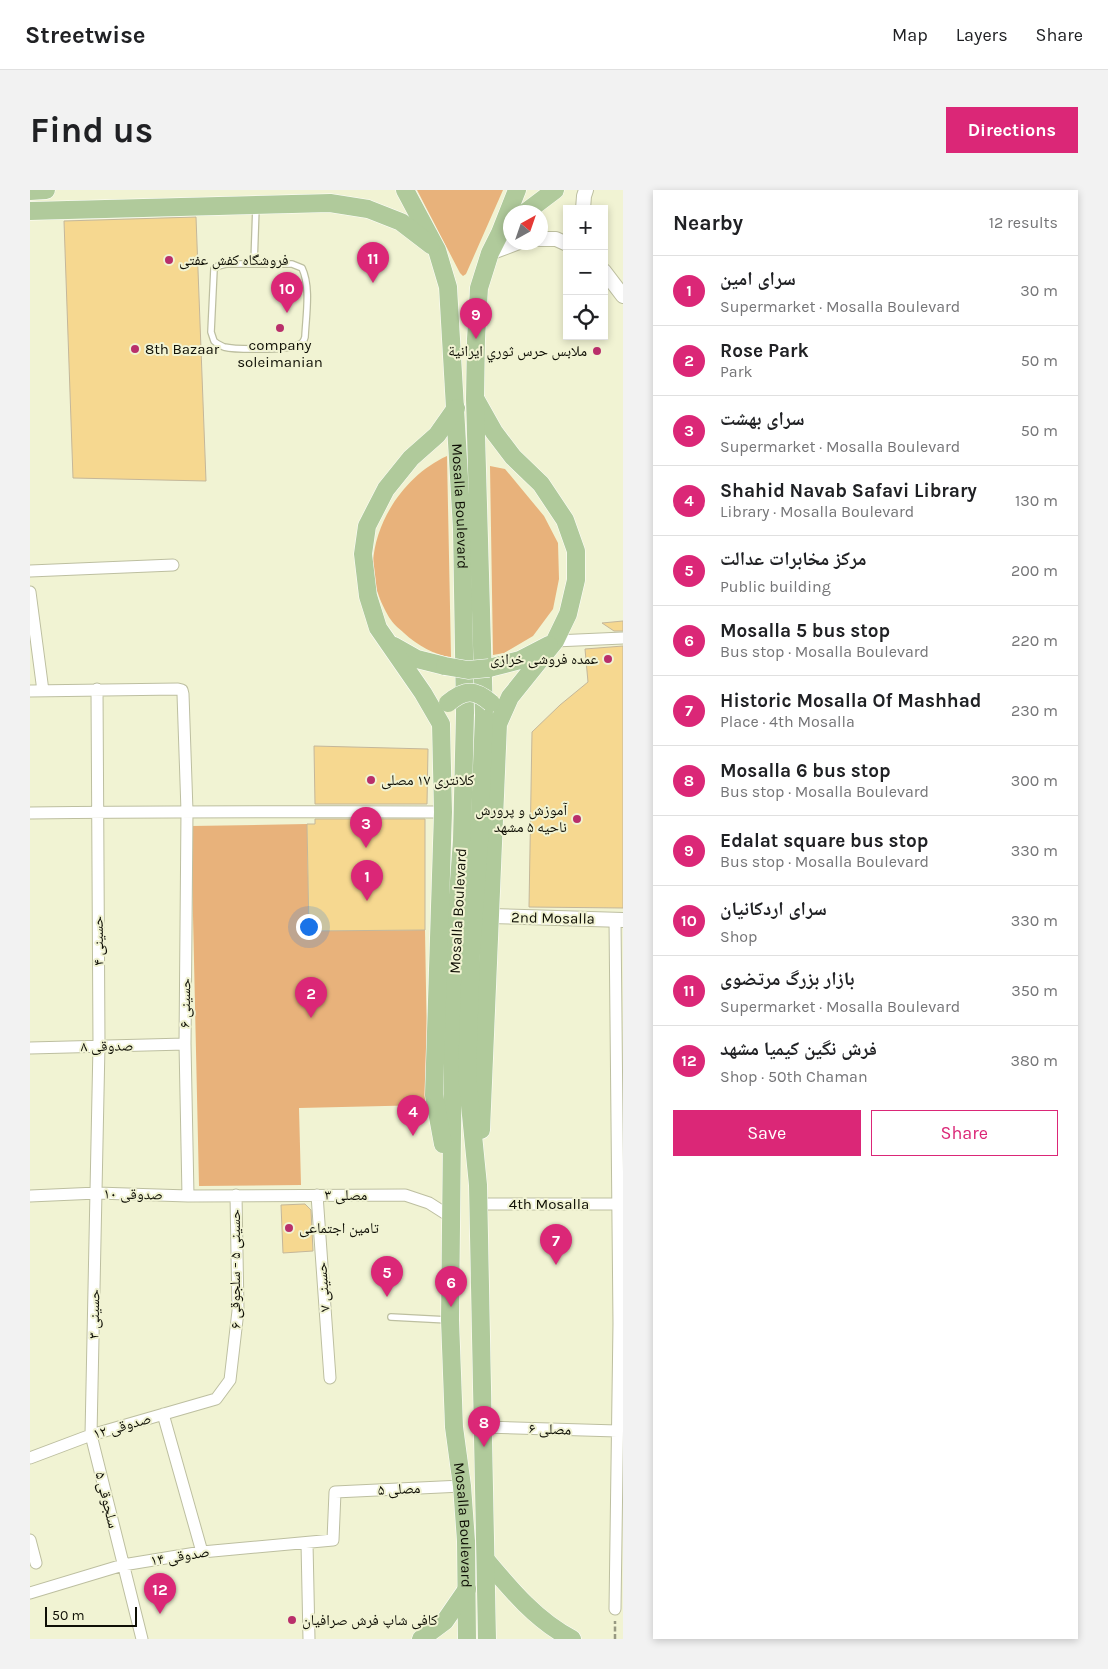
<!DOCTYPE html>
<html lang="en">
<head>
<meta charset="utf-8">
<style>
	:root { --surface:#fff; --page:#f2f2f2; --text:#202124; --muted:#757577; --line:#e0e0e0; --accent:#db2777 }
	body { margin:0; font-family:Karla,"Noto Naskh Arabic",sans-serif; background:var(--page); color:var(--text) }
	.controls { position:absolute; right:15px; top:15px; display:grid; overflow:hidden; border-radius:0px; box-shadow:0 2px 8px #0003 }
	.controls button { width:45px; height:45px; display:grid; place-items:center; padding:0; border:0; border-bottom:1px solid var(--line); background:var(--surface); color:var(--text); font:25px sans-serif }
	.compass { position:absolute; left:473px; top:15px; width:45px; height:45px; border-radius:50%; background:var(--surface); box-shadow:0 2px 8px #0003; rotate:40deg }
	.scale { position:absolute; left:15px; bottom:12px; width:92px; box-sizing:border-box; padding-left:5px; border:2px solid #0f0f05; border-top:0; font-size:14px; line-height:18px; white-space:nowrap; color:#0f0f05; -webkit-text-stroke:4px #f1f3d3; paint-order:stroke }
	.you { position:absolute; left:278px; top:736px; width:18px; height:18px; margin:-12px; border:4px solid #fff; border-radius:50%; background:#1a73e8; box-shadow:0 0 0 8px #1a73e833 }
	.badge { display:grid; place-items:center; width:32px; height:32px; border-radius:50%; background:var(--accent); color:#fff; font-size:16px; font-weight:700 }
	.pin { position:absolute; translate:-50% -41px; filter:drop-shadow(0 1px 2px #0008) }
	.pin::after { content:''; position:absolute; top:26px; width:18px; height:15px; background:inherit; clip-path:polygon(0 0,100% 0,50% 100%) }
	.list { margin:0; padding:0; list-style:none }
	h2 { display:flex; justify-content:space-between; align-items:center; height:65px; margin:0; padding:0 20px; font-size:21px }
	h2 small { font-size:16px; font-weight:400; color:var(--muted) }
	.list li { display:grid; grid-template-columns:32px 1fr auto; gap:15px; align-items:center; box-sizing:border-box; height:70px; padding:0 20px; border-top:1px solid var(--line) }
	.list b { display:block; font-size:19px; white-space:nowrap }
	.list p { margin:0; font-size:16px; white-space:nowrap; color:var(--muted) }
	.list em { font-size:16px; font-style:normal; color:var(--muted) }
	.actions { display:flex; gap:10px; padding:15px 20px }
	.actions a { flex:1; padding:11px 0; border:1px solid var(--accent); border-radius:0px; text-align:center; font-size:18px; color:var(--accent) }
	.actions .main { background:var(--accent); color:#fff }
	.icon { flex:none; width:28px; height:28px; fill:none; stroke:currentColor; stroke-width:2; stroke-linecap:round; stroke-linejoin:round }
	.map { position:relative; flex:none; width:593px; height:1449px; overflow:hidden; border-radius:0px }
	header { display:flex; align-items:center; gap:30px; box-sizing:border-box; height:70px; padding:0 25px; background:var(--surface); border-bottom:1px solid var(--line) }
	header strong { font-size:24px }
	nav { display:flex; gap:28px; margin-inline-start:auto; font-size:18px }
	.intro { display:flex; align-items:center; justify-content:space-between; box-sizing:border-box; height:120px; padding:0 30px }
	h1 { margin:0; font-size:35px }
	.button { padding:12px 22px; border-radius:0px; background:var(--accent); color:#fff; font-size:18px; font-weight:700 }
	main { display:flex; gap:30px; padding:0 30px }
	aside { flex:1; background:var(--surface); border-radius:0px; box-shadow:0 2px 8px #0003 }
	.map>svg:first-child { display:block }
	.green { fill:#e8b27b }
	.building { fill:#f6d890; stroke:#c4b79a }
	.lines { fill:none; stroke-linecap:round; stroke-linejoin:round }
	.service-casing { stroke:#bdbfa0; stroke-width:8 }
	.minor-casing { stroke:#bdbfa0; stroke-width:13 }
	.tertiary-casing { stroke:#bdbfa0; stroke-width:16 }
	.primary-casing { stroke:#fff; stroke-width:19 }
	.path { stroke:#979881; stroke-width:2.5; stroke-dasharray:5 2.5; stroke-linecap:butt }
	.service { stroke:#fff; stroke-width:5.5 }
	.minor { stroke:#fff; stroke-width:11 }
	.tertiary { stroke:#fff; stroke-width:14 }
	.primary { stroke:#b0ca9b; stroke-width:18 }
	.primary-bridge-casing { stroke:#fff; stroke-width:19; stroke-linecap:butt }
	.primary-bridge { stroke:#b0ca9b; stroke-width:18 }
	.poi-dot { fill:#b92f6b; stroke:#f1f3d3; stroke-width:2 }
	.labels { text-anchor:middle; stroke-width:4; stroke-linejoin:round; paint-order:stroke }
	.poi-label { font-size:15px; fill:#0f0f05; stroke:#f1f3d3; text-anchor:start }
	.street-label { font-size:15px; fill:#0f0f05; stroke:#f1f3d3 }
</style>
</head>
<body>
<header>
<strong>Streetwise</strong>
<nav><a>Map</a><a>Layers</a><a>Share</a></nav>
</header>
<div class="intro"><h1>Find us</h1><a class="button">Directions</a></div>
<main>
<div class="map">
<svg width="593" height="1449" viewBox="0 0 593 1449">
	<rect width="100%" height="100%" fill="#f1f3d3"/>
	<path class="green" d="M 387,0 L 473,0 L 436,84 L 433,86 L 430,83 Z
		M 417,266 L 421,467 C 404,465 387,455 374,443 C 370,439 364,435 361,430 C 351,415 341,389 343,372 C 346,328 377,284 417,266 Z
		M 460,276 L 475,279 L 514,326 L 528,353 L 529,389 L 523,419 L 503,446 L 474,463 L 463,465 Z
		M 277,634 L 279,741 L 395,740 L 398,915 L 269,918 L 271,995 L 169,996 L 161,636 Z"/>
	<path class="building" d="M 166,27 L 176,291 L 43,288 L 34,31 Z
		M 593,431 L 593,441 L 584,441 L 572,433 Z
		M 593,456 L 593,718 L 499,717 L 502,542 L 530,515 L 558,492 L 555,459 Z
		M 284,556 L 398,559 L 397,614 L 285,614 Z
		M 285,629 L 395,629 L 395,740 L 279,741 L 277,634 L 285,634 Z
		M 275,1014 L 281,1020 L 283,1061 L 253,1063 L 251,1015 Z"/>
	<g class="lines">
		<defs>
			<path id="service" d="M 196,74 L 262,74 L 272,78 C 281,97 276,125 275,147 C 274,151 272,154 268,155 C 257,160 206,160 194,157 C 190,155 187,154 184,151 L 181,142 L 184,79 L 188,76 Z
				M 224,74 L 226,16
				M 361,1127 L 418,1130"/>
			<path id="minor" d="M 0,381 L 143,375
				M 0,402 L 13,501
				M 525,451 L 593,448
				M 67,499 L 69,855 L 61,1245 L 112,1449
				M 0,501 L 148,499 L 152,500 L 153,504 L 157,621 L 155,854 L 158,1006
				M 0,623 C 138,621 275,622 413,622
				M 585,729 L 589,1133 L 585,1419
				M 0,858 L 155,854
				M 287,1005 L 300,1188
				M 0,1006 L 67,1003 L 158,1006 L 375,1005 L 399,1013 L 421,1027
				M 449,1014 L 588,1014
				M 133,1224 L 172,1362
				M 454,1237 L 587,1241
				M 0,1268 L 61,1245 L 186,1209 L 200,1190 L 208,1121 L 206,1005
				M 0,1350 L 6,1373
				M 277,1353 L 279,1449
				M 0,1403 L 93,1375 L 172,1362 L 303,1350 L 305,1302 L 432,1296"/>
			<path id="tertiary" d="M 553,19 L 554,6 L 556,0
				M 510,49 L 526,49 L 537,54
				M 460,63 L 489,52
				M 574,81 L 593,106
				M 460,726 L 593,730"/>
			<g id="primary">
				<path id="s1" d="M 375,0 L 407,60 L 418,97 L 432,339 L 435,523 L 432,650 L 424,760 L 420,1130 L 424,1237 L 432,1296 L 436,1351 L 437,1449"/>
				<path d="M 0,1 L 16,0"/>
				<path d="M 0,21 L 300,13 L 338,19 L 371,32 L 401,55"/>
				<path d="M 496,22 L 525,0"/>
				<path d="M 446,210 L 464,242 L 483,267 L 511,294 L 535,330 L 546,361 L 546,390 L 538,424 L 525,451 L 480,507 L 468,534 L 451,940"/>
				<path d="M 364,456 L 387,469 L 415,476"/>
				<path d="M 459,478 L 490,470 L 519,455"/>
				<path d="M 413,954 L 404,905 L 413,622 L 411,534 L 393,503 L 348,438 L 338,406 L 333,364 L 337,336 L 356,299 L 381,268 L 407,245 L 426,218"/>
				<path d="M 456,1370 C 481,1400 507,1431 542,1449"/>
				<path d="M 391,1449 L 415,1431 L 437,1399"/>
				<path d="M 457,1449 L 448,995 L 437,885 L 441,763 L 449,653 L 454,525 L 445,209 L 446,149 L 449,98 L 460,63 L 470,43 L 487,0"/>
			</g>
		</defs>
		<use href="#service" class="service-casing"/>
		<use href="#minor" class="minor-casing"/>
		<use href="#tertiary" class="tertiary-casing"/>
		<use href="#primary" class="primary-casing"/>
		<path class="path" d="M 585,1449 L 585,1431"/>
		<use href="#service" class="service"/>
		<use href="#minor" class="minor"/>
		<use href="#tertiary" class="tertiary"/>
		<use href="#primary" class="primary"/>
		<defs>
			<path id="primary-bridge" d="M 415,476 L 438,480 L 459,478
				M 418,513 C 435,499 445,499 461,513"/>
		</defs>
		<use href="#primary-bridge" class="primary-bridge-casing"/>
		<use href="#primary-bridge" class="primary-bridge"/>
	</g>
	<g class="poi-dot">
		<circle cx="139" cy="70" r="5"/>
		<circle cx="250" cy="138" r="5"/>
		<circle cx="105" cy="159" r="5"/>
		<circle cx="567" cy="161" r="5"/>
		<circle cx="578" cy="469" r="5"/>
		<circle cx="341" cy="590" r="5"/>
		<circle cx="547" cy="629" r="5"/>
		<circle cx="259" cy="1038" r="5"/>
		<circle cx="262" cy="1430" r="5"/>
	</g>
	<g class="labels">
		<g class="poi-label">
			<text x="149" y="75">فروشگاه کفش عفتی</text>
			<text x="250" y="160" text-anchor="middle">company<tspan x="250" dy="17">soleimanian</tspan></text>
			<text x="115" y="164">8th Bazaar</text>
			<text x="557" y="166" text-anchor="end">ملابس حرس ثوري ايرانية</text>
			<text x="568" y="474" text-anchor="end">عمده فروشی خرازی</text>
			<text x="351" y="595">کلانتری ۱۷ مصلی</text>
			<text x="537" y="625" text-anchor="end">آموزش و پرورش<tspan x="537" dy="17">ناحیه ۵ مشهد</tspan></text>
			<text x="269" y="1043">تامین اجتماعی</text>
			<text x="272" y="1435">کافی شاپ فرش صرافیان</text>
		</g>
		<g class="street-label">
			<text dy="5" stroke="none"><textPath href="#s1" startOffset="326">Mosalla Boulevard</textPath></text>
			<text transform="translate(428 721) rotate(-87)" y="5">Mosalla Boulevard</text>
			<text transform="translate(523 728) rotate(1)" y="5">2nd Mosalla</text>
			<text transform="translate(68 751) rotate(-91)" y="5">حسینی ۴</text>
			<text transform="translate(155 813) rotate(-89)" y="5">حسینی ۶</text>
			<text transform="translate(77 856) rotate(-1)" y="5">صدوقی ۸</text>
			<text transform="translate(103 1004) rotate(1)" y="5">صدوقی ۱۰</text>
			<text x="316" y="1010">مصلی ۳</text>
			<text x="519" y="1019">4th Mosalla</text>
			<text transform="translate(205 1079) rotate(-90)" y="5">حسینی ۵ - سلجوقی ۶</text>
			<text transform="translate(293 1097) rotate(-94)" y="5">حسینی ۷</text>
			<text transform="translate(64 1124) rotate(-89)" y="5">حسینی ۳</text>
			<text transform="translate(92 1236) rotate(-16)" y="5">صدوقی ۱۲</text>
			<text transform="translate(520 1239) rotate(2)" y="5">مصلی ۶</text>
			<text transform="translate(369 1299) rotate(-3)" y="5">مصلی ۵</text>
			<text transform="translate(77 1310) rotate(76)" y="5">سلجوقی ۵</text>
			<text dy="5" stroke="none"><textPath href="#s1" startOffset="1346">Mosalla Boulevard</textPath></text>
			<text transform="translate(150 1366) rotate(-9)" y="5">صدوقی ۱۴</text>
		</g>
	</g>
</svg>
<div class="controls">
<button>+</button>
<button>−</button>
<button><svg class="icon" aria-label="locate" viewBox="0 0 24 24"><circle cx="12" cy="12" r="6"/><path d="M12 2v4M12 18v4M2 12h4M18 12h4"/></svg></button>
</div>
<svg class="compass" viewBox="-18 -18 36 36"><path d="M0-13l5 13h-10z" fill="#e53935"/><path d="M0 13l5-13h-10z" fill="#757577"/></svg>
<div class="scale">50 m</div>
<div class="you"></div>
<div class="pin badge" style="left:337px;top:711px">1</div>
<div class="pin badge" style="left:281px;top:828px">2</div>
<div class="pin badge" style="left:336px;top:658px">3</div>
<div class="pin badge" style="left:383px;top:946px">4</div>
<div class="pin badge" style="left:357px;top:1107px">5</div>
<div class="pin badge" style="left:421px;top:1117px">6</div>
<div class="pin badge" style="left:526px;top:1075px">7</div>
<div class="pin badge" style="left:454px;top:1257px">8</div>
<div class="pin badge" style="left:446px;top:149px">9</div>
<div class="pin badge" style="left:257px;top:123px">10</div>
<div class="pin badge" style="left:343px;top:93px">11</div>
<div class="pin badge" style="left:130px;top:1424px">12</div>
</div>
<aside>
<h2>Nearby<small>12 results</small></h2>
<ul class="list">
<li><span class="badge">1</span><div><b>سرای امین</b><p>Supermarket · Mosalla Boulevard</p></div><em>30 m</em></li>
<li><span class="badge">2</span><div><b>Rose Park</b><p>Park</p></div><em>50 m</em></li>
<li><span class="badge">3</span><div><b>سرای بهشت</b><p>Supermarket · Mosalla Boulevard</p></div><em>50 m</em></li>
<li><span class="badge">4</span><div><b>Shahid Navab Safavi Library</b><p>Library · Mosalla Boulevard</p></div><em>130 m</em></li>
<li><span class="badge">5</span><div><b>مرکز مخابرات عدالت</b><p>Public building</p></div><em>200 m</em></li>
<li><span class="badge">6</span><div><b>Mosalla 5 bus stop</b><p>Bus stop · Mosalla Boulevard</p></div><em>220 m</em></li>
<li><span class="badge">7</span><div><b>Historic Mosalla Of Mashhad</b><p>Place · 4th Mosalla</p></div><em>230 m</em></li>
<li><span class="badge">8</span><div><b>Mosalla 6 bus stop</b><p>Bus stop · Mosalla Boulevard</p></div><em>300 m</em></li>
<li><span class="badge">9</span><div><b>Edalat square bus stop</b><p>Bus stop · Mosalla Boulevard</p></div><em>330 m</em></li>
<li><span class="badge">10</span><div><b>سرای اردکانیان</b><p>Shop</p></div><em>330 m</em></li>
<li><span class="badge">11</span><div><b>بازار بزرگ مرتضوی</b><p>Supermarket · Mosalla Boulevard</p></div><em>350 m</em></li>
<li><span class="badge">12</span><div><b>فرش نگین کیمیا مشهد</b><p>Shop · 50th Chaman</p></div><em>380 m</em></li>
</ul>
<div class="actions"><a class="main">Save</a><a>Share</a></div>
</aside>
</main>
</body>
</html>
